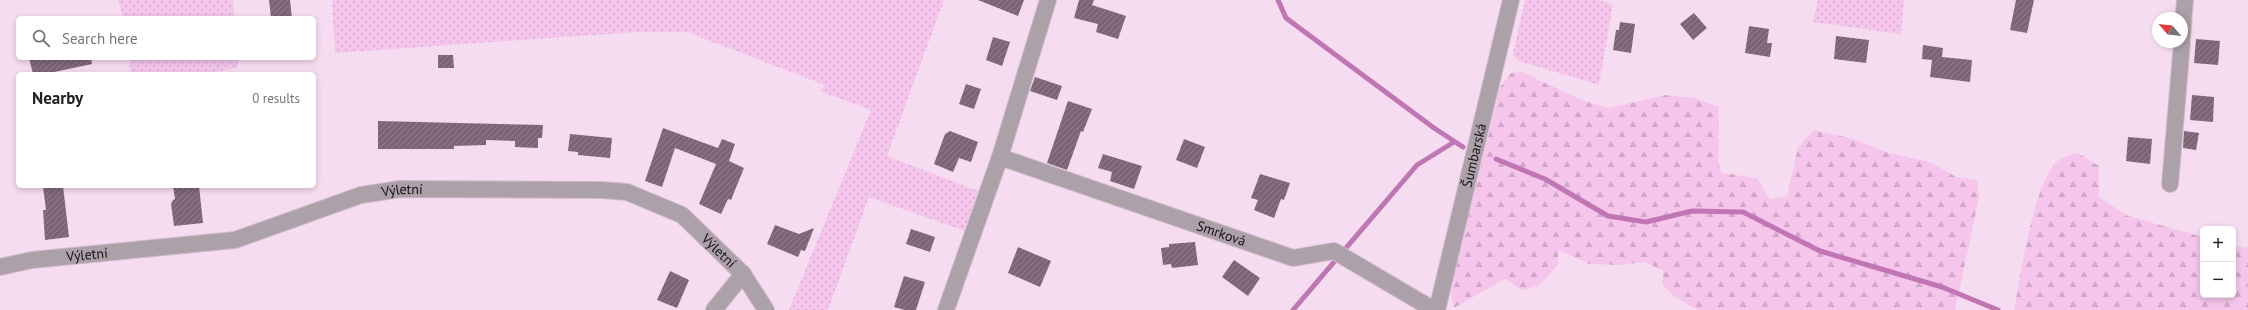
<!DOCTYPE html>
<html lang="en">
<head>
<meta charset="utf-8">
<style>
	:root { --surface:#fff; --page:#f2f2f2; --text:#202124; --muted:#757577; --line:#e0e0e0 }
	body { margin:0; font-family:"PT Sans",sans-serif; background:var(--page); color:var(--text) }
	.controls { position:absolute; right:12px; bottom:12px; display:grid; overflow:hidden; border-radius:6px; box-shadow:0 2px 6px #0003 }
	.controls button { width:36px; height:36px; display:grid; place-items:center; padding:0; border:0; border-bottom:1px solid var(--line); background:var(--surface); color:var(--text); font:20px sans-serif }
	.compass { position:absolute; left:2152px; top:12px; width:36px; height:36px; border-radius:50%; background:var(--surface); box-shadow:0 2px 6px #0003; rotate:298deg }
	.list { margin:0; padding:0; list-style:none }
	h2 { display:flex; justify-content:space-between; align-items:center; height:52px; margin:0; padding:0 16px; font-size:17px }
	h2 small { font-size:13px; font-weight:400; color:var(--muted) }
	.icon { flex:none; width:22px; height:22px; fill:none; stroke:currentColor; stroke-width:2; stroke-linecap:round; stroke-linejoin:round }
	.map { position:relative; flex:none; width:2248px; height:310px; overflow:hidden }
	.search { position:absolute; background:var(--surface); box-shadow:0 2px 6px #0003; left:16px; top:16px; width:300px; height:44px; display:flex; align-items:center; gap:10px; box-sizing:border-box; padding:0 14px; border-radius:6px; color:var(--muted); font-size:15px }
	.panel { position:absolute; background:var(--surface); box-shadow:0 2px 6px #0003; left:16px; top:72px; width:300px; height:116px; border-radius:6px }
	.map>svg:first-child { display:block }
	.grass { fill:url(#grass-dots) }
	.forest { fill:url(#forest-firs) }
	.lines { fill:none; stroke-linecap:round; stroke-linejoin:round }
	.stream { stroke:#c076b3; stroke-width:5 }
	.building { fill:url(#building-hatch) }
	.street-casing { stroke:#d3bbcd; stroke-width:18 }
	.street { stroke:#aca1a9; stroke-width:16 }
	.labels { text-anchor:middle; stroke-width:4; stroke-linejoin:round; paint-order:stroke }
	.street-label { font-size:14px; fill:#191017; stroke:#fcecf9 }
</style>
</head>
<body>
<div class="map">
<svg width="2248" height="310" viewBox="0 0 2248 310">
	<defs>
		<pattern id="grass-dots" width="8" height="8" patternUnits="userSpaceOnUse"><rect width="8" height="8" fill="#f5c5eb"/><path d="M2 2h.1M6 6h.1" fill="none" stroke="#d1a8c9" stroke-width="1.8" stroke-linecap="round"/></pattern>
		<pattern id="forest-firs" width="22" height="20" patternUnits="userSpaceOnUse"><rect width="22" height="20" fill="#f5c5eb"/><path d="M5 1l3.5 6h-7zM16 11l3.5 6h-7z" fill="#d1a8c9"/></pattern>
		<pattern id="building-hatch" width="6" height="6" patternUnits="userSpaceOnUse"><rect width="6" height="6" fill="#7c6577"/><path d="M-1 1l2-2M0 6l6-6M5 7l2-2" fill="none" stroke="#8f7e8b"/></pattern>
	</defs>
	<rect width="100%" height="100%" fill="#f6dcf0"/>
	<path class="grass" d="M 118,0 L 233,0 L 234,18 L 123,18 Z
		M 332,0 L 944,0 L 887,156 L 978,191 L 965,231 L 869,197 L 828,310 L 789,310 L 871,110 L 820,91 L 825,85 L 687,32 L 637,32 L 335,53 Z
		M 1525,0 L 1596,0 L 1613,4 L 1599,85 L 1519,61 L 1513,55 Z
		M 1818,0 L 1904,0 L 1901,34 L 1813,22 Z
		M 129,58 L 238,58 L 238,68 L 201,74 L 131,74 Z"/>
	<path class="forest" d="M 1522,72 L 1584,101 L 1609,108 L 1665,95 L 1695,98 L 1719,107 L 1718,162 L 1722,173 L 1757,178 L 1770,199 L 1787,197 L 1798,147 L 1814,130 L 1850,138 L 1889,153 L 1930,162 L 1956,177 L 1977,180 L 1979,198 L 1955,310 L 1698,310 L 1675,297 L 1662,284 L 1664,271 L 1644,262 L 1619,265 L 1589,264 L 1558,250 L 1558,265 L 1538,286 L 1522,290 L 1505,279 L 1454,308 L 1451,293 L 1457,252 L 1477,183 L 1500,87 L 1511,73 Z
		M 2078,153 L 2099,166 L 2099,197 L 2128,216 L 2203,237 L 2203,295 L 2233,295 L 2233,246 L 2248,248 L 2248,310 L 2014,310 C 2021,276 2033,179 2060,159 C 2065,156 2072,154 2078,153 Z"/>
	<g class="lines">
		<path class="stream" d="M 1278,0 L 1286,18 L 1434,128 L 1463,147
			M 1496,159 L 1545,179 L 1608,216 L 1646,222 L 1692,211 L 1743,212 L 1820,251 L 1942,287 L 1998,310
			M 1293,310 L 1417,165 L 1454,142"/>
	</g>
	<path class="building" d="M 269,0 L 290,0 L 292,18 L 271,18 Z
		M 978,0 L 1024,0 L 1018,16 Z
		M 1079,0 L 1094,0 L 1092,5 L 1126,16 L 1118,39 L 1096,32 L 1098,24 L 1074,18 Z
		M 2016,0 L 2034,0 L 2027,33 L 2010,30 Z
		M 1694,13 L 1707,28 L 1693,40 L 1680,24 Z
		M 1620,22 L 1635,24 L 1631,53 L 1613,50 L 1616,30 L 1619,30 Z
		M 1749,26 L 1769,29 L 1767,43 L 1772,43 L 1770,57 L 1745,53 Z
		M 1836,36 L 1869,40 L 1866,63 L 1834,59 Z
		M 993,37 L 1010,42 L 1002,66 L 986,60 Z
		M 2196,39 L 2220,41 L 2218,65 L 2194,63 Z
		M 1923,45 L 1943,48 L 1942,57 L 1972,60 L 1970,82 L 1930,77 L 1932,60 L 1922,59 Z
		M 438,55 L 453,55 L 454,68 L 438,68 Z
		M 29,58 L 91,58 L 92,64 L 45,74 L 33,74 Z
		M 1035,77 L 1062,86 L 1057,100 L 1030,91 Z
		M 966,84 L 981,89 L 974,109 L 959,104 Z
		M 2192,95 L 2214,97 L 2213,122 L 2190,120 Z
		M 1068,101 L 1092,109 L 1083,132 L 1081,131 L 1067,170 L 1047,163 Z
		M 378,121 L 543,125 L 542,138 L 538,138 L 538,148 L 515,147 L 515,141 L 486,140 L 486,145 L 454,146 L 454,149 L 378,149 Z
		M 663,128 L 718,148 L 722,139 L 735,144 L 729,161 L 744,168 L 731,200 L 728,199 L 721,214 L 699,204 L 716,164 L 675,148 L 662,187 L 645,181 Z
		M 950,131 L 978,142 L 971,162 L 959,158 L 953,172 L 934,164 L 945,134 Z
		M 2184,131 L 2199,133 L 2196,150 L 2183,148 Z
		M 570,134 L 612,138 L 610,158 L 578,155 L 578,152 L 568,151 Z
		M 2128,137 L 2152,139 L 2150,164 L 2126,161 Z
		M 1184,139 L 1205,147 L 1197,168 L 1176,160 Z
		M 1103,154 L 1142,166 L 1134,189 L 1110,181 L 1112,172 L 1098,168 Z
		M 1260,174 L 1290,183 L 1284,200 L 1281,199 L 1274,218 L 1254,210 L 1258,200 L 1251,198 Z
		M 51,186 L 63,186 L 69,237 L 45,240 L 43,210 L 46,210 L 43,187 Z
		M 173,186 L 199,186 L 203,223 L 174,226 L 171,204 L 173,200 L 175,199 Z
		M 775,225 L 799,234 L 814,228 L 805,251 L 801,250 L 798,257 L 767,244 Z
		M 911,229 L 935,237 L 930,252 L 906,244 Z
		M 1195,242 L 1198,265 L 1172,268 L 1171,264 L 1163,265 L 1161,248 L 1169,247 L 1169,244 Z
		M 1018,247 L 1051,261 L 1040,287 L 1008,273 Z
		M 1234,260 L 1260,278 L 1248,296 L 1222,277 Z
		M 670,271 L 689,280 L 677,308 L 657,300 Z
		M 904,276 L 925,282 L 916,310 L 905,310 L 894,307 Z"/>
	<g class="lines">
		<defs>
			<g id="street">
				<path d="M 2182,37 L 2185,0"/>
				<path id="s1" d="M 1000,157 L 1293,258 L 1334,251 L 1434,310"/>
				<path d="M 2170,184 L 2182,42"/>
				<path id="s2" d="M 0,267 L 32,260 L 235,240 L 361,195 L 400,189 L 602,190 L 627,192 L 682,215 L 743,274 L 766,310"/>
				<path d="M 714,310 L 743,274"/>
				<path d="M 946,310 L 1000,157 L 1048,0"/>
				<path id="s3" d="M 1437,310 L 1511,0"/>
			</g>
		</defs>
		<use href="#street" class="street-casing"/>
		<use href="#street" class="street"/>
	</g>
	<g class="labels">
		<g class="street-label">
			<text dy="5" stroke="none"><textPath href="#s3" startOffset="159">Šumbarská</textPath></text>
			<text dy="5" stroke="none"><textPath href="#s2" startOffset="412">Výletní</textPath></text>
			<text dy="5" stroke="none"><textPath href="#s1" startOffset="234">Smrková</textPath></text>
			<text dy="5" stroke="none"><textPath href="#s2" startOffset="748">Výletní</textPath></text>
			<text dy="5" stroke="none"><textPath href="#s2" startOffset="88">Výletní</textPath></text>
		</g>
	</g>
</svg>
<div class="controls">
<button>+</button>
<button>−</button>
</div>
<svg class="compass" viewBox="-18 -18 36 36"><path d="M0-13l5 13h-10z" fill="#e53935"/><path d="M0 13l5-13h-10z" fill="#757577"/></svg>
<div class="search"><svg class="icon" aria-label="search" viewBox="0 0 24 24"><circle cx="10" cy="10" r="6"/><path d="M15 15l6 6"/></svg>Search here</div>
<section class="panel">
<h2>Nearby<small>0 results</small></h2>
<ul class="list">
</ul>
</section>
</div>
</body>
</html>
